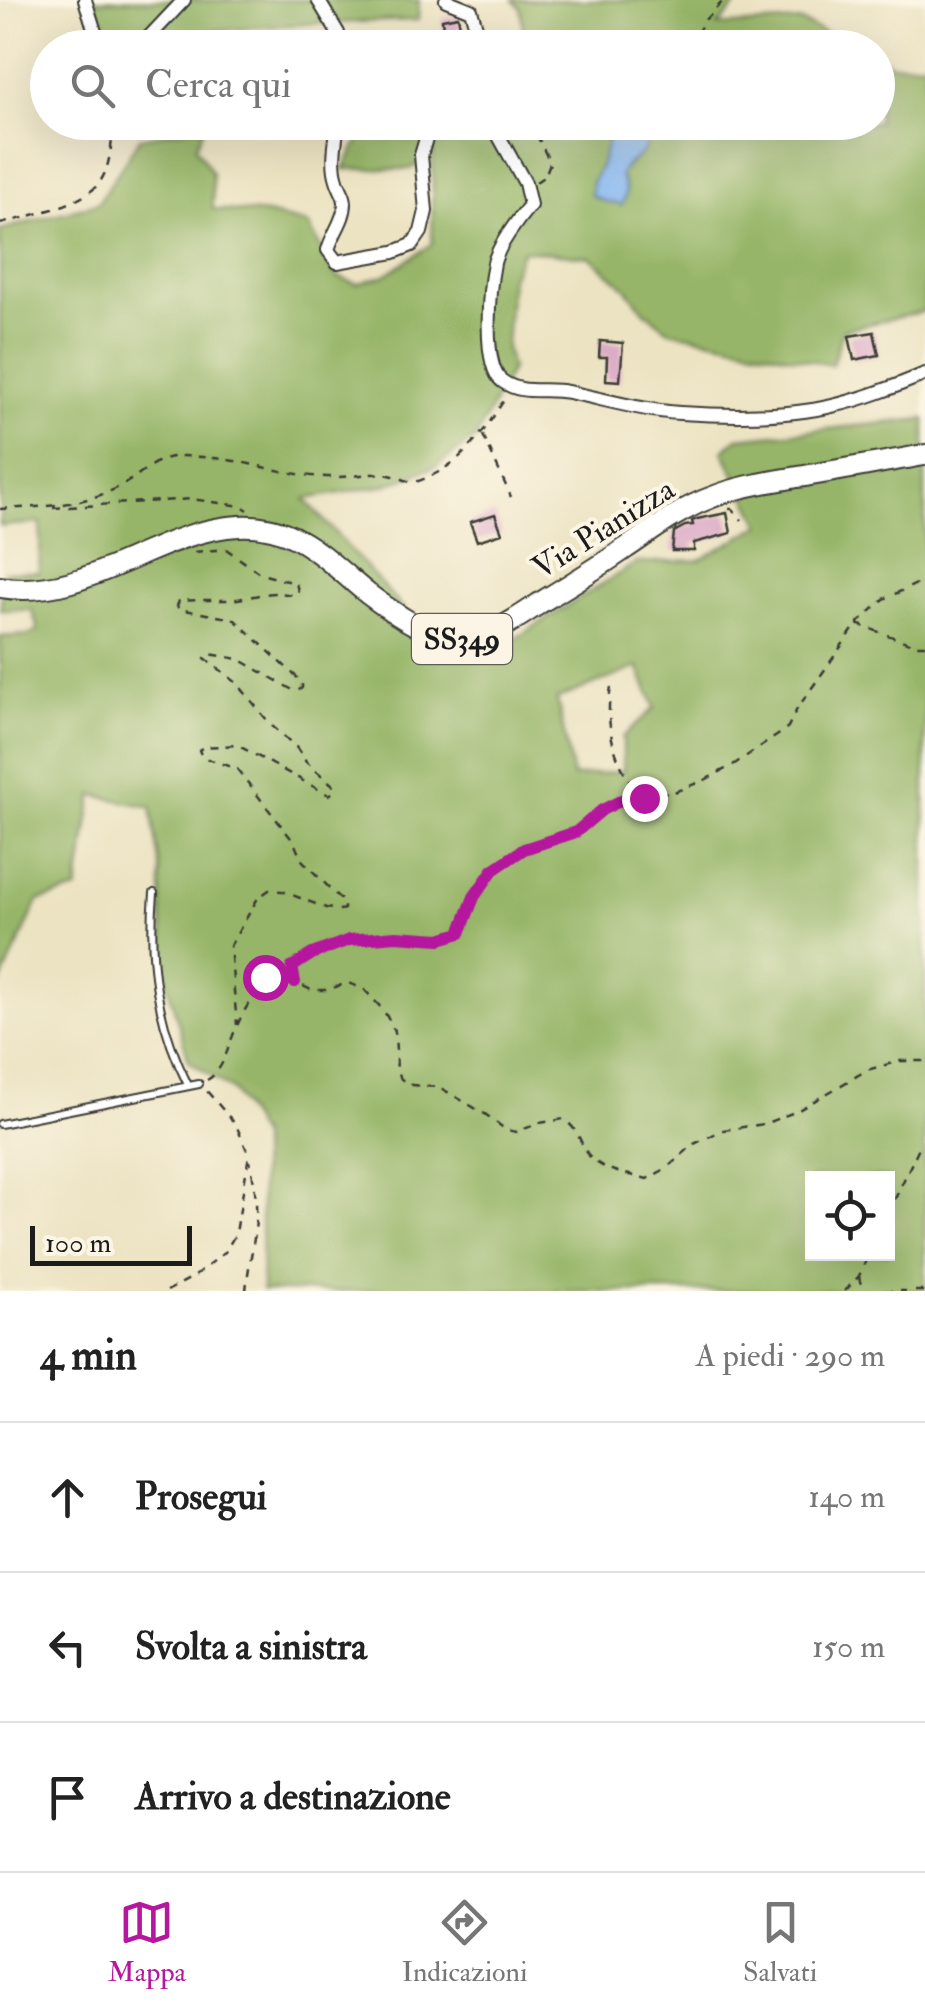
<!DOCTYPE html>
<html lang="it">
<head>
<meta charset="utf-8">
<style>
	:root { --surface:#fff; --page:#f6f6f6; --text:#222; --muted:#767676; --line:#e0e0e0; --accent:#b5179e }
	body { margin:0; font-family:"IM FELL Double Pica",serif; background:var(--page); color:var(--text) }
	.controls { position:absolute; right:30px; bottom:30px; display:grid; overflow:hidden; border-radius:0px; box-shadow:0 10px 40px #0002 }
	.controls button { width:90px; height:90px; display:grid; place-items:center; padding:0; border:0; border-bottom:2px solid var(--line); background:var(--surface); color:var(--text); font:50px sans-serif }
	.scale { position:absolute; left:30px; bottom:25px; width:162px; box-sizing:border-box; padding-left:10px; border:5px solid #1c1c1c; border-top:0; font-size:28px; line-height:35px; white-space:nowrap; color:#1c1c1c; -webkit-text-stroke:8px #fcf5e5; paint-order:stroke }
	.stop { position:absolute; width:30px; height:30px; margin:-22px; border:8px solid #b5179e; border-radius:50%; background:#fff }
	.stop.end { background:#b5179e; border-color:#fff; box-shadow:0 2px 10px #0008 }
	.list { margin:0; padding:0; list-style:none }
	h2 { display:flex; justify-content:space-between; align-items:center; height:130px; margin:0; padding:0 40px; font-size:42px }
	h2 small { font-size:32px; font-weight:400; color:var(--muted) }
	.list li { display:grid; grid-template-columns:65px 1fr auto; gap:30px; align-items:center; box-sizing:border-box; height:150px; padding:0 40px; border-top:2px solid var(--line) }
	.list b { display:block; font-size:38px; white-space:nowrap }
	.list em { font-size:32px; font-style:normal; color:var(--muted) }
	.icon { flex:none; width:55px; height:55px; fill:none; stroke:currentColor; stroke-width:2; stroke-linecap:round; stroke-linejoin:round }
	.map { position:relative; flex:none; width:925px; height:1291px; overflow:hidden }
	.search { position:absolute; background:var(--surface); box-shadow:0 10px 40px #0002; left:30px; right:30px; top:30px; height:110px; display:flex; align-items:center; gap:25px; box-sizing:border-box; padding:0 35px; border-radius:55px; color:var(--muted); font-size:38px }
	.sheet { height:580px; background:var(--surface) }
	nav { display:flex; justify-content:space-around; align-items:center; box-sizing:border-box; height:140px; border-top:2px solid var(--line); background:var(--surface); font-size:28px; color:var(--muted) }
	nav a { display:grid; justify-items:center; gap:5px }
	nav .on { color:var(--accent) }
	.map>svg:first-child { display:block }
	.forest { fill:#96b568; stroke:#596842; stroke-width:2.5; fill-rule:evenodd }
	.water { fill:#85b7f2; stroke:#506a87; stroke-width:2.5 }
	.building { fill:#ddabc7 }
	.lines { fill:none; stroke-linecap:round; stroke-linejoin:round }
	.service-casing { stroke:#3b3a35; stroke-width:10 }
	.minor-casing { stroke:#3b3a35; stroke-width:16 }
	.primary-casing { stroke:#3b3a35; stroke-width:24 }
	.path { stroke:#3b3a35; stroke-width:2.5; stroke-dasharray:8 8; stroke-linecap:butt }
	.service { stroke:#fff; stroke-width:6 }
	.minor { stroke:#fff; stroke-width:12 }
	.primary { stroke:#fff; stroke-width:20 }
	.route { stroke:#b5179e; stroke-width:12 }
	.labels { text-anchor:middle; stroke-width:8; stroke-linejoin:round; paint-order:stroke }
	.shield { fill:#fcf5e5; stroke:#5f5d58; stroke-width:2.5 }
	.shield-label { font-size:30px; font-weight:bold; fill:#1c1c1c }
	.street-label { font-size:32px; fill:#1c1c1c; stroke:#fcf5e5 }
</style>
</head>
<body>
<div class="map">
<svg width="925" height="1291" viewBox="0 0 925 1291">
	<rect width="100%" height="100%" fill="#fcf5e5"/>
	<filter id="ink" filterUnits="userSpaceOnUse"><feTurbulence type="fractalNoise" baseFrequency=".01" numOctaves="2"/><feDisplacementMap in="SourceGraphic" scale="20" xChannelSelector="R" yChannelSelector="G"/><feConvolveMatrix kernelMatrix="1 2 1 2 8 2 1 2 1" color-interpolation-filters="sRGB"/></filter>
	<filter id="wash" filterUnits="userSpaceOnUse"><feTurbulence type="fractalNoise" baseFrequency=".0048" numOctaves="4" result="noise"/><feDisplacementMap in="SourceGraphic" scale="40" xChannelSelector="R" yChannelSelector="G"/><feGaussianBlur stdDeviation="2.25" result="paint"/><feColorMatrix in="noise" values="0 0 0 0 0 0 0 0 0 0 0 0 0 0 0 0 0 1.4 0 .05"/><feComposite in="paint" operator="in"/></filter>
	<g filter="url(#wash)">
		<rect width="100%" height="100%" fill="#ece3c2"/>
		<path class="forest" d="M 93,0 L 419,0 L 418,20 L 300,24 L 177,34 L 107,33 Z
			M 513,0 L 741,0 L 718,26 L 799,21 L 857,47 L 524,47 L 521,9 Z
			M 878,57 L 892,64 L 925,63 L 925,311 L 843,330 L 832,365 L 670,331 L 645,312 L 625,287 L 590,257 L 523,250 L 511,277 L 506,348 L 511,369 L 476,438 L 435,467 L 383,486 L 305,499 L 444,654 L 508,643 L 636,563 L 699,560 L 761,525 L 723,451 L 738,438 L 925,419 L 925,1291 L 262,1291 L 260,1136 L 233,1091 L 189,1061 L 165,976 L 160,867 L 151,807 L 93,795 L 77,890 L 38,901 L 0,985 L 0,637 L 29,635 L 38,630 L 32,610 L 0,610 L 5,572 L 39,572 L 41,523 L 0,526 L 0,230 L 98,203 L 140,138 L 205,125 L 196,147 L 212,173 L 213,209 L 267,214 L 308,224 L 336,276 L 357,284 L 385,275 L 432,244 L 433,148 L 426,160 L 410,169 L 344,169 L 363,132 L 372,124 L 447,129 L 504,142 L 502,123 L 612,123 L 601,164 L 592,183 L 622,205 C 628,193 626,187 620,175 C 626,163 638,160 644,149 C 649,141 649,131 651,123 L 878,122 ZM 638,667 L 655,708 L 623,737 L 623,771 L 573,777 L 557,699 ZM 812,1178 L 888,1178 L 888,1254 L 812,1254 Z"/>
		<path class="water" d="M 612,123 L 651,123 C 649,135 648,147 639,156 C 630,163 625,164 620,175 C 625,187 628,193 622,205 L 604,201 L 591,195 L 592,183 L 601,164 Z"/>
		<g id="blocks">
			<path class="building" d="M 458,16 L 464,48 L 445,48 L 442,19 Z
				M 874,332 L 879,355 L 854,360 L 849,336 Z
				M 600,341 L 623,343 L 620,381 L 606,380 L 607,357 L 599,357 Z
				M 727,513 L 731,533 L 694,543 L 694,551 L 672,551 L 674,532 L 685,526 L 693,525 L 692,521 L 697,519 Z
				M 495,514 L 502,533 L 477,541 L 470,522 Z"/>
		</g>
	</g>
	<g filter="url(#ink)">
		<use href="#blocks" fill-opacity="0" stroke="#3b3a35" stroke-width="2.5"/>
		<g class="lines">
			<defs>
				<path id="service" d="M 154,893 C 148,961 157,1023 188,1085
					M 0,1124 L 199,1084"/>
				<path id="minor" d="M 85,0 L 96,35 L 110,45 L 136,44 L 149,37 L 184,0
					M 318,0 L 338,33 L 339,48
					M 446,0 L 471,10 L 476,27 L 477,48
					M 338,122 C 336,141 331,162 337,180 C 339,189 345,194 345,203 C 345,220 332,234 328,250 L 337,262 L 394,252 L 412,245 L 421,232 L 426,211 L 421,155 L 431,122
					M 491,122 L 525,183 L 530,205 C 518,219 498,246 494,263 C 489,288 482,366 502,381 C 523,396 544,387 568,392 C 604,399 643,411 680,413 C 727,416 786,417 832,406 C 864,399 894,387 925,374"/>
				<path id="primary" d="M 0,587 C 86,602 156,530 239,526 C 297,523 327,561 368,594 C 384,606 401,618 419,627 C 431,634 448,640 462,639 C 492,637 519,617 543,601 C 571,584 599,567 626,548 C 653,530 680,509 710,498 C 739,486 769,482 798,477 C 841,470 883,462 925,455"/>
			</defs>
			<use href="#service" class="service-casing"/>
			<use href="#minor" class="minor-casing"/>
			<use href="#primary" class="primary-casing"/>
			<path class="path" d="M 690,48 L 703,22 L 724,0
				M 536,182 L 545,176 L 550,163 L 537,135 L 539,122
				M 0,224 C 18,220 35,214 53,209 C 107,191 108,177 114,122
				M 483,435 L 511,497
				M 53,508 L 191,499 L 242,506 L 248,510
				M 0,509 C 40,507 82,506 119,487 C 138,477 151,461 172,457 C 182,455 193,457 202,457 C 246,459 287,477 331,477 C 366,478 376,466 412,483 C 455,471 480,439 502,403 L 507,399
				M 729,509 L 732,509 L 742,520
				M 194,552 L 226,549 L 261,574 L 296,583 L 298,591 L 291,595 C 269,589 249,599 227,600 C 211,600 195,600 179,601 L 177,606 L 179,609 L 234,619 L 302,682 L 302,688 L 296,692 L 239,659 L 210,654 L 205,658 L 237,683 L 271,725 L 296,747 L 306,762 L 333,785 L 335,791 L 329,795 L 237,745 L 203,747 L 199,750 L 202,757 L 237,769 L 294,842 L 301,859 L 344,903 L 344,909 L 340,910 L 326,908 L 282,891 L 269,890 L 258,898 L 230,946 L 237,1025
				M 857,624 L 915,645 L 925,645
				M 611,687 C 604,726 615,769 643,797
				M 295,982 L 293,967 C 325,946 359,936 398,936 C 423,936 435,941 460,933 L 474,897 L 493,871 L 524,849 L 576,831 L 602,810 L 632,795 L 644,798 L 653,793 L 674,792 L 705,780 L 733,765 L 778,735 L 788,727 L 797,709 L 857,624 L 884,599 L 925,580
				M 207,1080 C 225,1070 228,1044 237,1026 C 244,1009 256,993 265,977 L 282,976 L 311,990 L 326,990 L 348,983 L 364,989 L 384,1011 L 395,1032 L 397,1071 L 401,1079 L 412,1085 L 439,1087 L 485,1114 L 506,1130 L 517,1132 L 539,1123 L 564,1119 C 579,1131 578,1138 587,1153 C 599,1171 627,1174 647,1179 L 667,1168 L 694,1144 L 723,1130 L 764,1124 L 797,1111 L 867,1070 L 900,1061 L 925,1061
				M 888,1214 L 920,1145 L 925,1141
				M 859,1276 L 860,1282 L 867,1291
				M 167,1291 L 195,1276 L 225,1252 L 236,1233 L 249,1155 L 236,1125 L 206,1090
				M 246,1291 C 248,1266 255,1242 256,1218 C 257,1199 254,1180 250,1161
				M 845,1291 L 859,1276 L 869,1254
				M 884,1291 L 906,1291
				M 915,1291 L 925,1291"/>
			<use href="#service" class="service"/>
			<use href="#minor" class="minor"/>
			<use href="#primary" class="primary"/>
		</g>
	</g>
	<g class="lines" filter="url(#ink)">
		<path class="route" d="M 265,977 L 282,976 L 295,982 L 292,967 L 312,954 L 349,940 L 396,936 L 440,939 L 460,933 L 474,897 L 493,870 L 524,849 L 576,832 L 602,810 L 632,795 L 644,798"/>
	</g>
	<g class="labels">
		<rect class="shield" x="412" y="614" width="100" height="50" rx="8"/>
		<g class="shield-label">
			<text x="462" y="649">SS349</text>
		</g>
		<g class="street-label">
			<text transform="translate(603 528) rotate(-32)" y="11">Via Pianizza</text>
		</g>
	</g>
</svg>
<div class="controls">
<button><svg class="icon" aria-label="locate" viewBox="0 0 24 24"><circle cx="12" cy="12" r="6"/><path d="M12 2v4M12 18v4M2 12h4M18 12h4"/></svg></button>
</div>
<div class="scale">100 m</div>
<div class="stop" style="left:265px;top:977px"></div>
<div class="stop end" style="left:644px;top:798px"></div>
<div class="search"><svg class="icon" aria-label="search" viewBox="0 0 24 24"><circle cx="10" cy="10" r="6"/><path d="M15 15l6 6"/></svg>Cerca qui</div>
</div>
<section class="sheet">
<h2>4 min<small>A piedi · 290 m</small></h2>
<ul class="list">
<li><svg class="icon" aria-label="ahead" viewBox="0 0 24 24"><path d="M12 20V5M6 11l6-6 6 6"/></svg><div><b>Prosegui</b></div><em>140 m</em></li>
<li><svg class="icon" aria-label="left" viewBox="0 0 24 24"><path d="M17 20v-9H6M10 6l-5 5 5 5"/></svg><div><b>Svolta a sinistra</b></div><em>150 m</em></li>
<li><svg class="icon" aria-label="arrive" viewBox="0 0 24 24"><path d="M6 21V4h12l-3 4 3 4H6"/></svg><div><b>Arrivo a destinazione</b></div></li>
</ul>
</section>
<nav>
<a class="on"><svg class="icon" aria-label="map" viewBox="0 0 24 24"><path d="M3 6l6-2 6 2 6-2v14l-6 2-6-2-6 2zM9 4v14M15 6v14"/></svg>Mappa</a>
<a><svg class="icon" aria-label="directions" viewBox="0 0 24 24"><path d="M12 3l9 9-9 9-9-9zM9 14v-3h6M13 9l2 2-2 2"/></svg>Indicazioni</a>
<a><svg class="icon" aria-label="saved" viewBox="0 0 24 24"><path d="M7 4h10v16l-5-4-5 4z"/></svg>Salvati</a>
</nav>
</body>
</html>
